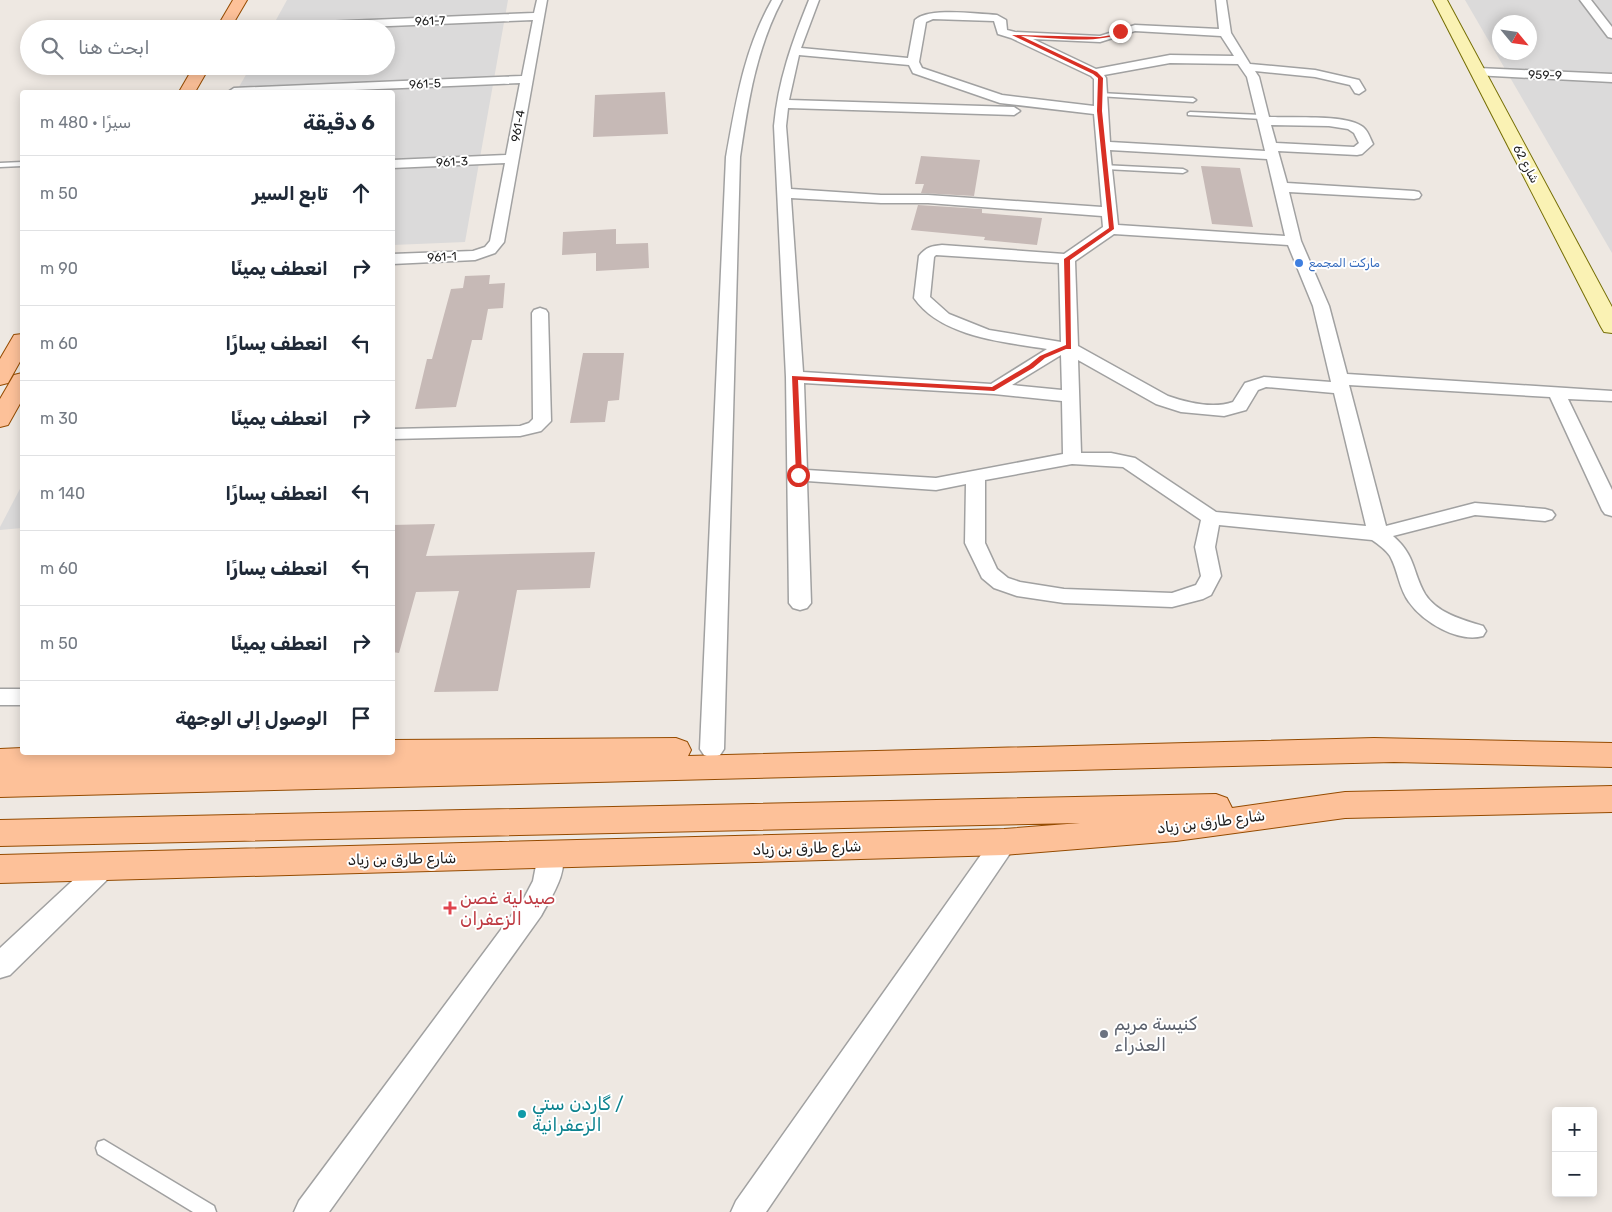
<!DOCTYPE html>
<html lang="ar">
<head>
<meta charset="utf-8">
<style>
	:root { --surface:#fff; --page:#f6f6f7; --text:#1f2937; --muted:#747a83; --line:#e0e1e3 }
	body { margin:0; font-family:Rubik,"Noto Sans Arabic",sans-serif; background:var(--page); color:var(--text); direction:rtl }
	.controls { position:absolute; right:15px; bottom:15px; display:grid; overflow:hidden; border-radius:5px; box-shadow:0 2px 12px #0003 }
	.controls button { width:45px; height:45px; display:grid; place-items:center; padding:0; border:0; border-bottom:1px solid var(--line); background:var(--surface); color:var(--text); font:25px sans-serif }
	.compass { position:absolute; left:1492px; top:15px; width:45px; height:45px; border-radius:50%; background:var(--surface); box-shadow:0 2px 12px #0003; rotate:119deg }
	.stop { position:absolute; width:15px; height:15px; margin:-11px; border:4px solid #d93025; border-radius:50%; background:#fff }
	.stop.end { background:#d93025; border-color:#fff; box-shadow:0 1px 5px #0008 }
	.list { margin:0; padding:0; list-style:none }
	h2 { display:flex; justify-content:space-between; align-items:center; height:65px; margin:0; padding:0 20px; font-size:21px }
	h2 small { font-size:16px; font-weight:400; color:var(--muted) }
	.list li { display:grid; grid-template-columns:32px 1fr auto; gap:15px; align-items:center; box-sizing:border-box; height:75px; padding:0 20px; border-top:1px solid var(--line) }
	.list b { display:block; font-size:19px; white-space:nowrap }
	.list em { font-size:16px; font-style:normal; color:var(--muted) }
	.icon { flex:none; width:28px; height:28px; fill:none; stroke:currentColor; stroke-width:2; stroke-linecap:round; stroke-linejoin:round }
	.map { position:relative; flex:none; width:1612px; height:1212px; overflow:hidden; direction:ltr }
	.search { position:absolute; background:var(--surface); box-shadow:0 2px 12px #0003; left:20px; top:20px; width:375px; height:55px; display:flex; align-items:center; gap:12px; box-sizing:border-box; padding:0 18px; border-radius:28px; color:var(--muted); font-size:19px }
	.panel { position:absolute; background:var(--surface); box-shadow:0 2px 12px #0003; left:20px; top:90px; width:375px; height:665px; border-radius:5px; direction:rtl }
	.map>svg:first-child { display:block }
	.residential { fill:#dbdada; fill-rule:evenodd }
	.building { fill:#c6b9b6 }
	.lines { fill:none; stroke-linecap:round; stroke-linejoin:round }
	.lane-casing { stroke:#a1a1a1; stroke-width:3 }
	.street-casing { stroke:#a1a1a1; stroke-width:3 }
	.secondary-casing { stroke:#746d03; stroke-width:2 }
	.primary-casing { stroke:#954b00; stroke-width:2 }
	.lane { fill:#fff; fill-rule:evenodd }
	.street { fill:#fff; fill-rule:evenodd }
	.secondary { fill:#faf2b4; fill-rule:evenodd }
	.primary { fill:#fdc199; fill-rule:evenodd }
	.route { fill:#d93025 }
	.shop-dot { fill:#3f7fe0; stroke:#fff; stroke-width:2 }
	.health-dot { fill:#e0444e; stroke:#fff; stroke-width:2 }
	.worship-dot { fill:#6b7280; stroke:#fff; stroke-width:2 }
	.culture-dot { fill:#0f9aa8; stroke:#fff; stroke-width:2 }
	.labels { text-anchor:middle; stroke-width:4; stroke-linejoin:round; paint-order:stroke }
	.far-street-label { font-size:12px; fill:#1d1d1d; stroke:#fff }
	.far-shop-label { font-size:12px; fill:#366cbe; stroke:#fff; text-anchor:start }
	.street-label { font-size:15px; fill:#1d1d1d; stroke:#fff }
	.near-health-label { font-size:18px; fill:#be3a42; stroke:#fff; text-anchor:start }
	.near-worship-label { font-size:18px; fill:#5b616d; stroke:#fff; text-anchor:start }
	.near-culture-label { font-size:18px; fill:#0d838f; stroke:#fff; text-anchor:start }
</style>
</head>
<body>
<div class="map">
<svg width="1612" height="1212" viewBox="0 0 1612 1212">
	<rect width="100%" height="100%" fill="#eee8e2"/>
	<path class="residential" d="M 287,0 L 508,0 L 465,242 L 393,245 L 392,92 L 236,92 L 251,66 L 386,66 L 386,29 L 271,29 Z
		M 1465,0 L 1612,0 L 1612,253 ZM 1500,22 L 1530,22 L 1530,52 L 1500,52 Z
		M 22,485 L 22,528 L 0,530 L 0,527 Z"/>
	<path class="building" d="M 665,92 L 668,134 L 593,137 L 595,95 Z
		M 921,156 L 980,160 L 974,196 L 921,193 L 924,184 L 915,184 Z
		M 1201,166 L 1240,168 L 1253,227 L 1212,224 Z
		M 918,205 L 982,209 L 982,213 L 1042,218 L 1037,245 L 984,240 L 985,237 L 911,230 Z
		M 616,229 L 616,244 L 648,243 L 649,268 L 596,271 L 596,253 L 562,255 L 563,232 Z
		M 490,275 L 489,284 L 505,283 L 503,308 L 488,309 L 482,340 L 472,340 L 456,407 L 415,409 L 427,359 L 432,359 L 451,289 L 463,288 L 465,276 Z
		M 583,353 L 624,353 L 619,400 L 608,401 L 605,422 L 570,423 Z
		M 435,524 L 426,556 L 595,552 L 590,588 L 517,590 L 498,691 L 434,692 L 459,591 L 416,592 L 399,653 L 392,652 L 392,525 Z"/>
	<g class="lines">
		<defs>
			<path id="lane" d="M 1100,93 L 1193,98 L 1196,100 L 1193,102 L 1098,96 L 1098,94 Z
				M 1190,112 L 1263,115 L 1266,117 L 1263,119 L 1188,115 L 1188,113 Z
				M 22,162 L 22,166 L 0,167 L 0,163 Z
				M 1102,165 L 1183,169 L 1187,171 L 1183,173 L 1105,169 L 1102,169 Z
				M 104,1140 L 214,1206 L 216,1212 L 193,1212 L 98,1154 L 96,1148 L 98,1142 Z"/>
			<path id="street" d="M 537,0 L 547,0 L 504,242 L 495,253 L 475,260 L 392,264 L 392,254 L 473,251 L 485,247 L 490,241 L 505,163 L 392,168 L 392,160 L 506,155 L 520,83 L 306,92 L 228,92 L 234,88 L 522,76 L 533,20 L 317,29 L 226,29 L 231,26 L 534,13 Z
				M 772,0 L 782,0 C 756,49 748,102 740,157 L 724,749 L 720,755 L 712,758 L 704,755 L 700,749 L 726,157 C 736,102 744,49 772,0 Z
				M 809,0 L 819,0 L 801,48 L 908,58 L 915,20 C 928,7 978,14 997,15 L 1006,20 L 1007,30 L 1015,32 L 1100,36 L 1135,25 L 1219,29 L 1216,0 L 1226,0 L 1231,33 L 1250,64 L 1315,70 L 1359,80 L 1365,90 L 1359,94 L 1355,93 L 1350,85 L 1315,77 L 1255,71 L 1259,77 L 1269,117 C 1291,118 1347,114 1363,127 C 1368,131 1370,138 1373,144 L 1362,154 L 1357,155 L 1278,151 L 1287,183 L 1414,191 L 1419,192 L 1421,195 L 1419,198 L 1414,199 L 1289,192 L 1301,241 L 1329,306 L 1347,374 L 1612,391 L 1612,401 L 1568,399 L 1612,490 L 1612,516 L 1605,514 L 1602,510 L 1550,397 L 1349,385 L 1386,526 L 1475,503 L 1545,509 L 1552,511 L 1555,515 L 1552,519 L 1545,521 L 1475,515 L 1393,536 C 1416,556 1412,571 1425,594 C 1437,613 1463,620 1483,626 L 1486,631 L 1483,636 C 1458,643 1423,622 1409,602 C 1399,589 1398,570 1390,556 C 1386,550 1378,544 1372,540 L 1219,525 L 1215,547 L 1221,576 L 1211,595 L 1203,599 L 1172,607 L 1064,603 L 1017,596 L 994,588 L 982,578 L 965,543 L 966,484 L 936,490 L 807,481 L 811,603 L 807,608 L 800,610 L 793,608 L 789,603 L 786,377 L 774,126 C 778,81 792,42 809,0 ZM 933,19 L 994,21 L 998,34 L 1011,38 L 1091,76 L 1094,79 L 1094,106 L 1002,95 L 922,68 L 919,62 L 926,22 ZM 1135,31 L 1221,36 L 1234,56 L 1170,55 L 1096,69 L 1033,39 L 1100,42 ZM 799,55 L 909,65 L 913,73 L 1000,103 L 1094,114 L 1102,207 L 928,195 L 881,195 L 791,189 L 786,126 L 788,108 L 1014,115 L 1020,111 L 1014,107 L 789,100 ZM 1170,63 L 1238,64 L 1247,77 L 1265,151 L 1110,142 L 1106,78 L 1104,75 ZM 1271,125 L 1329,126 L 1348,129 L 1354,133 L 1359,143 L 1354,147 L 1276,143 ZM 1110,150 L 1267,159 L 1285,236 L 1118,225 ZM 791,198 L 881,203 L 928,203 L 1102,216 L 1103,227 L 1064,254 L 942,245 C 932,246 926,247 919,256 L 914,298 C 941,337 1004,342 1047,349 L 991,384 L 803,372 ZM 1114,234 L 1288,245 L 1313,306 L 1331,382 L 1264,377 L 1245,383 L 1233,402 C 1213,409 1188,403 1168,396 L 1078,346 L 1075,261 ZM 936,255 L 1059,263 L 1061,342 L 989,330 L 949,314 L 930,297 L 934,257 ZM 1061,355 L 1062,390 L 1012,385 ZM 1078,360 L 1156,404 L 1181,412 L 1224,416 L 1246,410 L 1258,390 L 1266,387 L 1334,393 L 1366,526 L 1216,512 L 1135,458 L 1111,453 L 1081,453 ZM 804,383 L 994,394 L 1062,401 L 1063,454 L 936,478 L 807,470 ZM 1072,464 L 1123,467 L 1201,520 L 1195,547 L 1201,576 L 1196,585 L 1172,593 L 1064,589 L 1020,582 L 1008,578 L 997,569 L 985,543 L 985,480 Z
				M 1580,0 L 1591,0 L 1612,27 L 1612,38 L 1608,37 Z
				M 1478,68 L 1612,74 L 1612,82 L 1474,75 L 1472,72 Z
				M 540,308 L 546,310 L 548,313 L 551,421 L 541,431 L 520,436 L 392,439 L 392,429 L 520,426 L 529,423 L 533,419 L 532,313 L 534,310 Z
				M 0,689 L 22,689 L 22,705 L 0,705 Z
				M 1004,832 L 1013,835 L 1017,842 L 1013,849 L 766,1212 L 731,1212 L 736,1201 L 995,835 Z
				M 551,845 L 560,848 C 571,869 551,897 541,916 L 329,1212 L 294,1212 L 299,1201 L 523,900 L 533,881 L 538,855 L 542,848 Z
				M 106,854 L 115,858 L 119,865 L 115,872 L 10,975 L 0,978 L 0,948 L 97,858 Z"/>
			<path id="secondary" d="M 1433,0 L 1447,0 L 1612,307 L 1612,333 L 1604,332 L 1601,327 Z"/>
			<path id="primary" d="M 233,0 L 247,0 L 230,29 L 216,29 Z
				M 194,66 L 210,66 L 195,92 L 179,92 Z
				M 22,334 L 22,358 L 8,383 L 0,385 L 0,359 L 14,335 Z
				M 22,373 L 22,400 L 8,425 L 0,427 L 0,399 L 14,375 Z
				M 676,738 L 687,742 L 691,750 L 688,756 L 1374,738 L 1612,743 L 1612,767 L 1394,762 L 0,797 L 0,749 L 22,748 L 22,752 L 392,752 L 392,740 Z
				M 1612,786 L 1612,812 L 1345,818 L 1176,841 L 1004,855 L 0,883 L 0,855 L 1004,829 L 1080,823 L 0,846 L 0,820 L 1216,794 L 1227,798 L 1232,808 L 1345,792 Z"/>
		</defs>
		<use href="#lane" class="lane-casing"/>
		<use href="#street" class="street-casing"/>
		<use href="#secondary" class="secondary-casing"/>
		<use href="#primary" class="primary-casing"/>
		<use href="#lane" class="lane"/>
		<use href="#street" class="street"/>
		<use href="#secondary" class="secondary"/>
		<use href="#primary" class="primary"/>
	</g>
	<path class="route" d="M 1118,30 L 1122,31 C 1104,46 1045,37 1021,36 L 1097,72 L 1103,78 L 1102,111 L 1114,229 L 1070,260 L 1071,349 L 1066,349 L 1045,358 L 1033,368 L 994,391 L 798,380 L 802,475 L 796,476 L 792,376 L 992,387 L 1029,365 L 1040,356 L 1066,345 L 1064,259 L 1109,228 L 1097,111 L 1098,78 L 1093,74 L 1012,35 L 1100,37 L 1112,35 Z"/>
	<circle class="shop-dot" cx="1299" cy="263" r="5"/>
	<path class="health-dot" d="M447.5 900.5h5v5h5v5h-5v5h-5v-5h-5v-5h5z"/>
	<circle class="worship-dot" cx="1104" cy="1034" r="5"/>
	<circle class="culture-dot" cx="522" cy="1114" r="5"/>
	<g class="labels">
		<g class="far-street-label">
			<text transform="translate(430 21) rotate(-2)" y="4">961-7</text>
			<text transform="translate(1545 75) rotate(2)" y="4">959-9</text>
			<text transform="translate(425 84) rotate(-3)" y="4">961-5</text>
			<text transform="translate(518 126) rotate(-80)" y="4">961-4</text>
			<text transform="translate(452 162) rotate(-3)" y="4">961-3</text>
			<text transform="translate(1526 164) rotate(62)" y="4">شارع 62</text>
			<text transform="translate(442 257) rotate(-3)" y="4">961-1</text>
		</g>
		<g class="far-shop-label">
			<text x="1309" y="267">ماركت المجمع</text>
		</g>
		<g class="street-label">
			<text transform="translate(1211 822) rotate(-7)" y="5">شارع طارق بن زياد</text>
			<text transform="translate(807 848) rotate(-2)" y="5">شارع طارق بن زياد</text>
			<text transform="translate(402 859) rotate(-1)" y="5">شارع طارق بن زياد</text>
		</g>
		<g class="near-health-label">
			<text x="460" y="904">صيدلية غصن<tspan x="460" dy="21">الزعفران</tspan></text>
		</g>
		<g class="near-worship-label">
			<text x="1114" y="1030">كنيسة مريم<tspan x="1114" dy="21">العذراء</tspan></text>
		</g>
		<g class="near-culture-label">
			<text x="532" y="1110">گاردن ستي /<tspan x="532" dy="21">الزعفرانية</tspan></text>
		</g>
	</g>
</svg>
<div class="controls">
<button>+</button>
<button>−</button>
</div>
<svg class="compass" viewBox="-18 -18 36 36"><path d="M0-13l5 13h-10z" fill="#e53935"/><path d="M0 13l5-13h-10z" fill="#747a83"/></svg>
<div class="stop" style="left:798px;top:475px"></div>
<div class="stop end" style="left:1120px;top:31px"></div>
<div class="search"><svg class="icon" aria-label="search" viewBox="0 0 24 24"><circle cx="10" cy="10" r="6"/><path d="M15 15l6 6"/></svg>ابحث هنا</div>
<section class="panel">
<h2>6 دقيقة<small>سيرًا · 480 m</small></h2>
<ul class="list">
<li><svg class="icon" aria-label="ahead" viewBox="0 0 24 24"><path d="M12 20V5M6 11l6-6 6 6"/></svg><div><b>تابع السير</b></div><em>50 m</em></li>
<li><svg class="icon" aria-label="right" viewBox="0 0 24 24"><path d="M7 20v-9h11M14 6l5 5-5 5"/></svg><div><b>انعطف يمينًا</b></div><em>90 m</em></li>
<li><svg class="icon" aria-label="left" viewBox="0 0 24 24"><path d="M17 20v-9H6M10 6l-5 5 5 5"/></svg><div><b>انعطف يسارًا</b></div><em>60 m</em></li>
<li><svg class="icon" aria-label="right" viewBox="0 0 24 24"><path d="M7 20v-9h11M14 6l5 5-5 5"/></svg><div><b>انعطف يمينًا</b></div><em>30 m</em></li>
<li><svg class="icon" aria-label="left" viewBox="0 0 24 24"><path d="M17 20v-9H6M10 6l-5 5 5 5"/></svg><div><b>انعطف يسارًا</b></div><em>140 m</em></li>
<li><svg class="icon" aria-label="left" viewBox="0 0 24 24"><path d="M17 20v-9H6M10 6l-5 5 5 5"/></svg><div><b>انعطف يسارًا</b></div><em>60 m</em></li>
<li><svg class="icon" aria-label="right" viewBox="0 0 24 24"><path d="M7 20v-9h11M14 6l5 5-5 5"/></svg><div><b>انعطف يمينًا</b></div><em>50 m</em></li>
<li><svg class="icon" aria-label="arrive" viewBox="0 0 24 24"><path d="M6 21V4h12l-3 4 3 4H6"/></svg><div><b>الوصول إلى الوجهة</b></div></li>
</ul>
</section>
</div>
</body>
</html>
